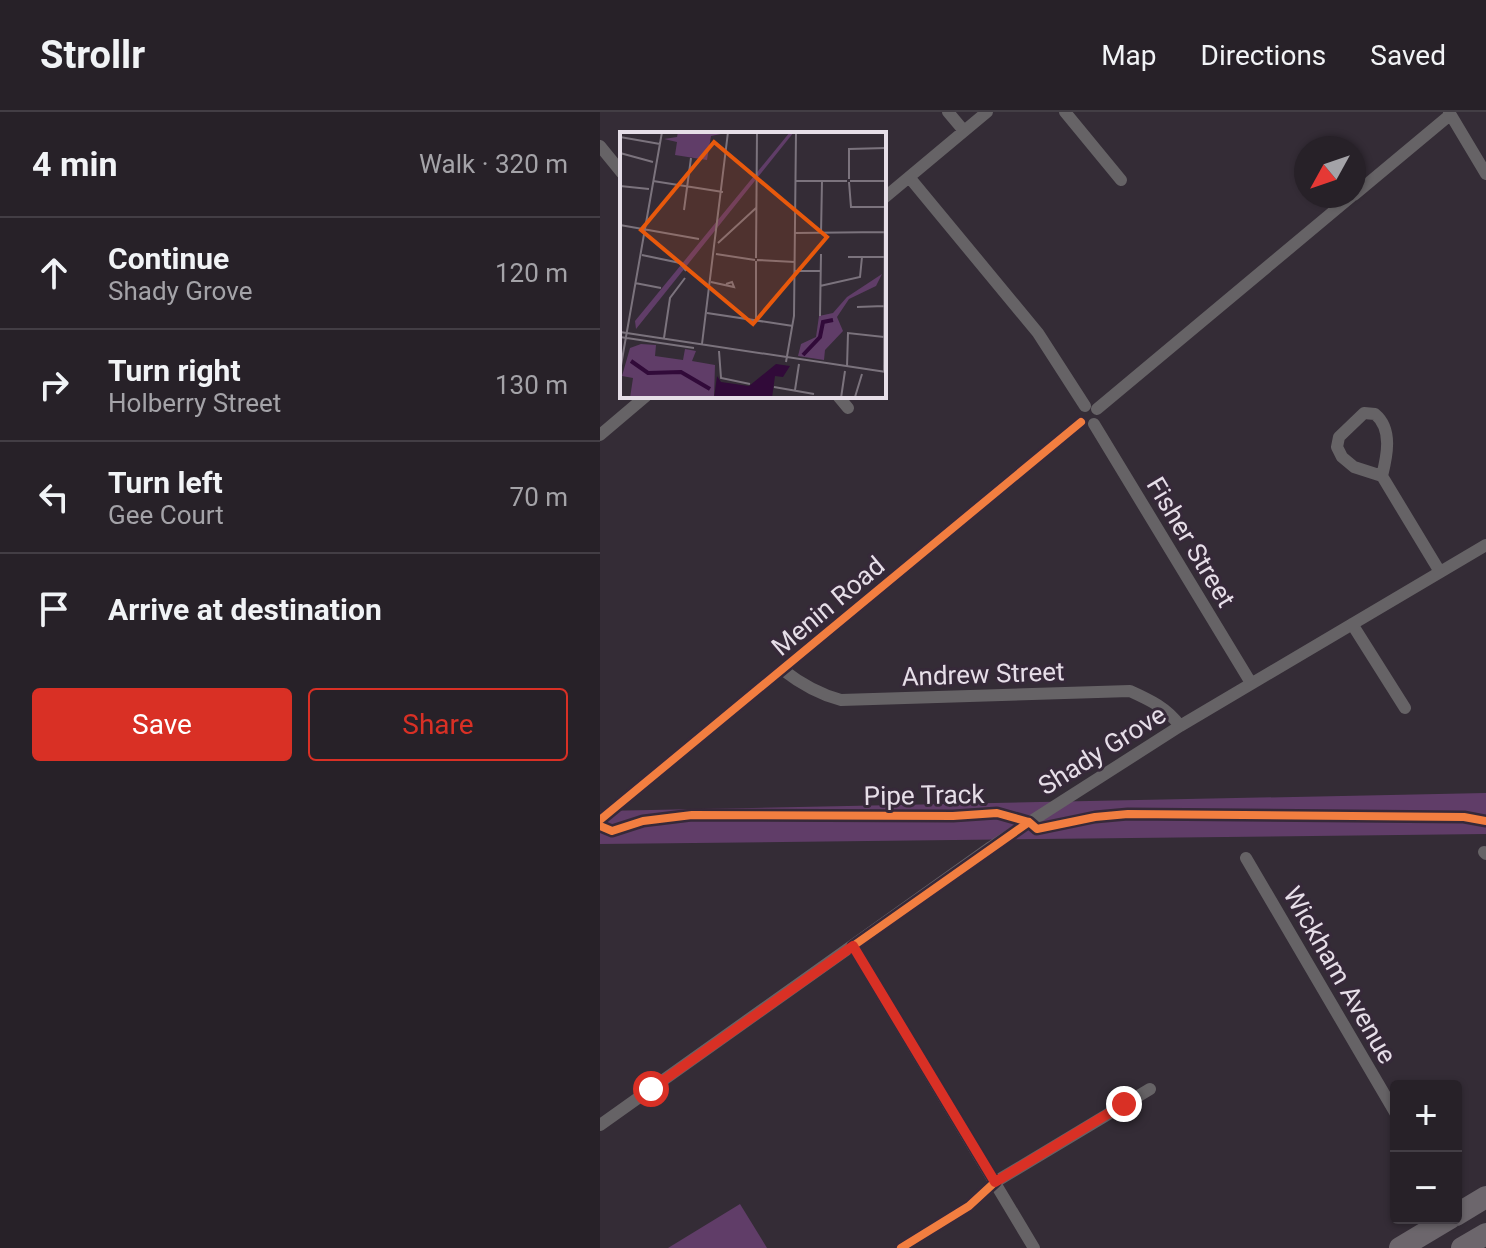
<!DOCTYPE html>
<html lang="en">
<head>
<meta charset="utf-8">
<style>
	:root { --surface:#272128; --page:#332e34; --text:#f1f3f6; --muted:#a4a3a8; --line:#433e45; --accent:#d93025 }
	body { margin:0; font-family:Roboto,sans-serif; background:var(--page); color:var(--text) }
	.controls { position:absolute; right:24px; bottom:24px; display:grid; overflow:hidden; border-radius:8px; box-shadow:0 2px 6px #0004 }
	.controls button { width:72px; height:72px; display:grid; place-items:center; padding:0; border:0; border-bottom:2px solid var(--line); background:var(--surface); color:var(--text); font:40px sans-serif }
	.compass { position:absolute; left:694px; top:24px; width:72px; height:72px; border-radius:50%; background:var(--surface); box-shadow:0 2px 6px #0004; rotate:230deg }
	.stop { position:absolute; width:24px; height:24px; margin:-18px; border:6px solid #d93025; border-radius:50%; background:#fff }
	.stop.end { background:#d93025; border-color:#fff; box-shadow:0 2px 8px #0008 }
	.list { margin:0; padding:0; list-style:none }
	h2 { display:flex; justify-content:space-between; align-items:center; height:104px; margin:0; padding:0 32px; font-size:34px }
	h2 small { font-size:26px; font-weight:400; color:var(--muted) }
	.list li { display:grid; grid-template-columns:52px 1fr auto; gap:24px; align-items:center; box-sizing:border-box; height:112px; padding:0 32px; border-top:2px solid var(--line) }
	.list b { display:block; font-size:30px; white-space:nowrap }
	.list p { margin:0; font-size:26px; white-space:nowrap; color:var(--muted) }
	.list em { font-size:26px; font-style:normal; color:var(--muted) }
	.actions { display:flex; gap:16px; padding:24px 32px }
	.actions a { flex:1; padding:18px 0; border:2px solid var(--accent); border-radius:8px; text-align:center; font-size:28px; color:var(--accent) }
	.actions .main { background:var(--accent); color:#fff }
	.icon { flex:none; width:44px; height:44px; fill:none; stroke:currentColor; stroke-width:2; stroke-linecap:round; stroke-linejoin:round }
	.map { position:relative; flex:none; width:886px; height:1136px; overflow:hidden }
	header { display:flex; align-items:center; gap:48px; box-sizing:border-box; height:112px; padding:0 40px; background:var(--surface); border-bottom:2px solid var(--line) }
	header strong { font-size:38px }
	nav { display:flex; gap:44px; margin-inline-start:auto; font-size:28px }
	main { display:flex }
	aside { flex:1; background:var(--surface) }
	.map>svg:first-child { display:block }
	.green { fill:#603d68 }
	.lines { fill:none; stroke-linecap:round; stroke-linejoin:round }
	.minor { stroke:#666366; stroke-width:12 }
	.trunk { stroke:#6c666c; stroke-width:22 }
	.cycleway-casing { stroke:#362939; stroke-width:13 }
	.cycleway { stroke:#f27e40; stroke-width:8 }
	.route { stroke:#d93025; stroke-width:10 }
	.labels { text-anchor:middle; stroke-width:6; stroke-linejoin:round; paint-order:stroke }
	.street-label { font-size:26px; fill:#e6dee8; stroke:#362939 }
	.inset-river { fill:none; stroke:#310a39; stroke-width:4 }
	.inset-road { fill:none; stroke:#7b737d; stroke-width:2 }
	.view { fill:#e8590c; fill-opacity:0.15; stroke:#e8590c; stroke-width:4 }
	.inset-edge { fill:none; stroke:#e6dee8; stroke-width:4 }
</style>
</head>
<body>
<header>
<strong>Strollr</strong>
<nav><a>Map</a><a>Directions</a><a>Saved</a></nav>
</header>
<main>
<aside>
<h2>4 min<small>Walk · 320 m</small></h2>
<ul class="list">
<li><svg class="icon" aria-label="ahead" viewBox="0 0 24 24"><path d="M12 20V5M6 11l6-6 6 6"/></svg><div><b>Continue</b><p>Shady Grove</p></div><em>120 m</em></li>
<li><svg class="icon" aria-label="right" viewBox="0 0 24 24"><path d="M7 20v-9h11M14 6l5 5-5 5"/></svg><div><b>Turn right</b><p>Holberry Street</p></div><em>130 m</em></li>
<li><svg class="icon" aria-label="left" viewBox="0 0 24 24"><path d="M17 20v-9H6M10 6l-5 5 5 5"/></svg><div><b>Turn left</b><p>Gee Court</p></div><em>70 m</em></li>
<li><svg class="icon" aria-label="arrive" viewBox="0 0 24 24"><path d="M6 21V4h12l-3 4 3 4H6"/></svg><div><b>Arrive at destination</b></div></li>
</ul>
<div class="actions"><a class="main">Save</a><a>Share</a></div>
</aside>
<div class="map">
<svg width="886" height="1136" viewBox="0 0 886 1136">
	<rect width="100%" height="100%" fill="#342c36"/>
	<path class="green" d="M 886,681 L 886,722 L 0,732 L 0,699 Z
		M 140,1092 L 167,1136 L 68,1136 Z"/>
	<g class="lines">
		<path class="minor" d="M 348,0 L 364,19
			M 465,0 L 521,68
			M 849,0 L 886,62
			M 0,34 L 22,61
			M 309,65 L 438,221 L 485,294
			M 754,83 L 850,3
			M 284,86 L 387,0
			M 238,284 L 248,296
			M 497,297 L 752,84
			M 494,312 L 651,571
			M 0,323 L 46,284
			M 782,364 C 787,344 793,317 775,302 L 764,301 L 739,325 L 737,335 L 742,345 L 754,355 L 782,364 L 840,460
			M 752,512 L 805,596
			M 183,558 C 201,572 218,582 241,588 L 530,579 C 550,588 567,596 580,614
			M 0,708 L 481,310
			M 884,740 L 886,742
			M 646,746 L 796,1002
			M 253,834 L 434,1136
			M 0,1013 L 391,735 L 580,614 L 886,433
			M 301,1136 L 369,1094 L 395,1070 L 550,977"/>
		<path class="trunk" d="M 856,1103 L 886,1085
			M 800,1136 L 850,1106
			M 862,1136 L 886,1122"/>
		<defs>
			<path id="cycleway" d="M 0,708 L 481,310
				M 0,714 L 12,719 L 43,709 L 92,703 L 353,704 L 397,701 L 429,710 L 437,717 L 495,705 L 528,702 L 864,705 L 886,709
				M 301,1136 L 369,1094 L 395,1070 L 253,834 L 429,710"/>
		</defs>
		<use href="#cycleway" class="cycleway-casing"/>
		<use href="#cycleway" class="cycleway"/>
	</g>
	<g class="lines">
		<path class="route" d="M 51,977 L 253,834 L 395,1070 L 524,992"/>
	</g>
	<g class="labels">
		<g class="street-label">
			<text transform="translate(591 430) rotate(59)" y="9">Fisher Street</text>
			<text transform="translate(228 494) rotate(-40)" y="9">Menin Road</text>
			<text transform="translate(383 562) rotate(-2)" y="9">Andrew Street</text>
			<text transform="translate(502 638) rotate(-32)" y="9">Shady Grove</text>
			<text transform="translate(324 683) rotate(-1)" y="9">Pipe Track</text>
			<text transform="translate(740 863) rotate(60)" y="9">Wickham Avenue</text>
		</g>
	</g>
	<g transform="translate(20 20)">
		<rect width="266" height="266" fill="#342c36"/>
		<path d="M 58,0 L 97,0 L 106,1 L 91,4 L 87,28 L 55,23 L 57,10 L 44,7 L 57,5 ZM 170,0 L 174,0 L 16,197 L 15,189 ZM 262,142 L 256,154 L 229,167 L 217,185 L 223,199 L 205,218 L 204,228 L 178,224 L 181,212 L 196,205 L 199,184 L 213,181 L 227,165 ZM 21,212 L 36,213 L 35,224 L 63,228 L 65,217 L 76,219 L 72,229 L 95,233 L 94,266 L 10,266 L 13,246 L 2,244 L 10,216 Z" fill="#603d68"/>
		<path d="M 156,232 L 170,234 L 163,245 L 155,244 L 152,266 L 94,266 L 97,244 L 101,250 L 129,254 Z" fill="#310a39"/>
		<path class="inset-river" d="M 183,223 L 200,205 L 203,190 L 213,188M 11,229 L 28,241 L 61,240 L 90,257"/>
		<path class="inset-road" d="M 0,5 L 40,12M 0,21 L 33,30M 229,47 L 229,17 L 266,16M 33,49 L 103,60M 175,49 L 227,49M 230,49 L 265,49M 229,50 L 231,75 L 265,75M 0,54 L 29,57M 64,78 L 71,26M 0,93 L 79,107M 175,101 L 265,100M 201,102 L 202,49M 98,111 L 136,76M 96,122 L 135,128M 22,123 L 60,131 L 66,139M 228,125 L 265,125M 136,126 L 137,0M 137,128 L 175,130M 175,139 L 200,139M 91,150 L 114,155 L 112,150 L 106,152M 15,151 L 41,156M 200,154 L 240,145 L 242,125M 237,175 L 264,174M 87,181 L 173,194M 200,184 L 201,122M 136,189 L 136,129M 0,200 L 266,240M 0,205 L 74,216M 44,206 L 50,166 L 65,146M 82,212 L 108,0M 99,219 L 101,246 L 130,252M 166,230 L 174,184 L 176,0M 227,235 L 228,201 L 264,205M 0,239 L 42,0M 264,240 L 265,49M 154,255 L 194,262M 175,258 L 179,232M 235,265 L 242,242M 221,266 L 225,239"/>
		<path class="view" d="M 94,10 L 207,105 L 133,192 L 21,98 Z"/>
		<rect width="266" height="266" class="inset-edge"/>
	</g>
</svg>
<div class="controls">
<button>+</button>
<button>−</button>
</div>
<svg class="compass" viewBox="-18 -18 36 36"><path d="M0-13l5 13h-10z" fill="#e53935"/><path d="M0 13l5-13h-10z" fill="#a4a3a8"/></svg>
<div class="stop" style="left:51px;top:977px"></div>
<div class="stop end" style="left:524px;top:992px"></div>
</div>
</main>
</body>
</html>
